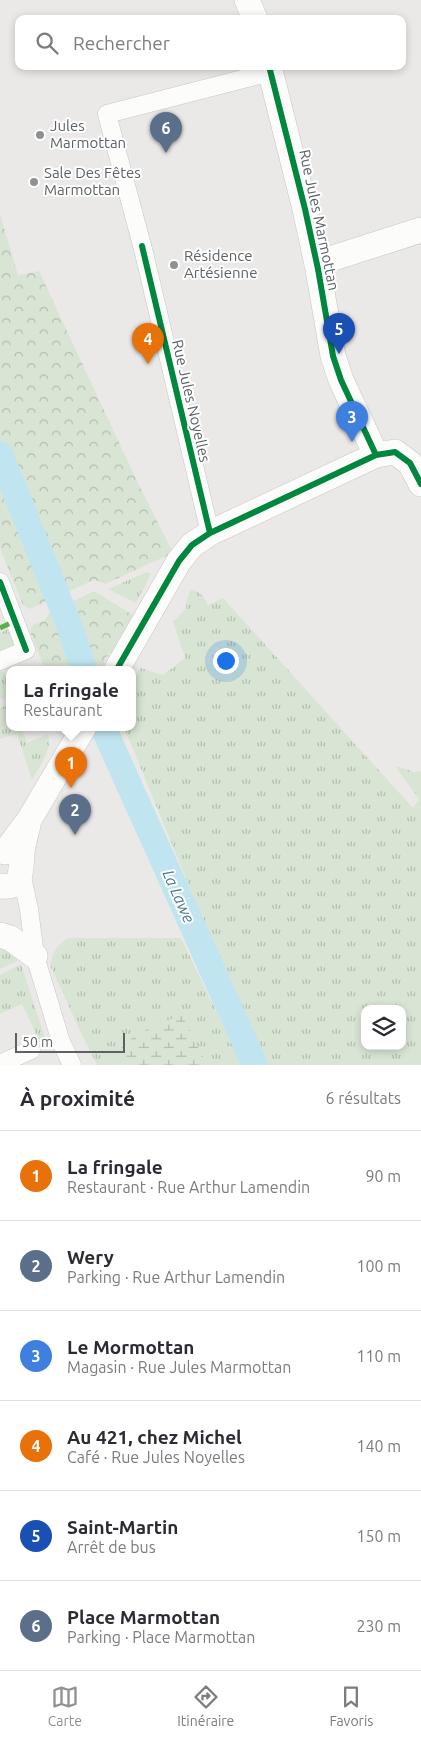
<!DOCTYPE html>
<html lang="fr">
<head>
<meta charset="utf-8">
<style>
	:root { --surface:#fff; --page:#f2f2f3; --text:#2b2b33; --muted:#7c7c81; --line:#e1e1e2; --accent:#8f9192 }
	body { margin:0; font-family:Ubuntu,sans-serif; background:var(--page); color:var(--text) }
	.controls { position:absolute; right:15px; bottom:15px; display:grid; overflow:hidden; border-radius:10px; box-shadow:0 2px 8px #0003 }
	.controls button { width:45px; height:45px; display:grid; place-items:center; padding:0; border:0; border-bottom:1px solid var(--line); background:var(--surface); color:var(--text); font:25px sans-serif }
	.scale { position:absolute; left:15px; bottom:12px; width:110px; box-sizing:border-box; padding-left:5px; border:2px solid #5d6164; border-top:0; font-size:14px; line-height:18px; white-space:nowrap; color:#5d6164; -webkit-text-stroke:4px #fff; paint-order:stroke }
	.you { position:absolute; left:225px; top:660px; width:18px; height:18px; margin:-12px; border:4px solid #fff; border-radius:50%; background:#1a73e8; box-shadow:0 0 0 8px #1a73e833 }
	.badge { display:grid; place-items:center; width:32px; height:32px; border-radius:50%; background:var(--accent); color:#fff; font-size:16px; font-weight:700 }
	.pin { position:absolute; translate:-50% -41px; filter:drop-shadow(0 1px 2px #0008) }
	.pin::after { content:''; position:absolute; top:26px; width:18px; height:15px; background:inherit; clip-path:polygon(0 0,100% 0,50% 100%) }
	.popup { position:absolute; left:6px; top:666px; width:130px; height:65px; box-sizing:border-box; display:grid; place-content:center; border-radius:10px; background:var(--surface); filter:drop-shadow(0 1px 4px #0005); font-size:16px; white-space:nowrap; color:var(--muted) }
	.popup b { font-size:19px; color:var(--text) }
	.popup::after { content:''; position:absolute; left:50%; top:100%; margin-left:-10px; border:10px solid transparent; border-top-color:var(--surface) }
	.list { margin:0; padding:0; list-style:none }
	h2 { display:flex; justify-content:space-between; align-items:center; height:65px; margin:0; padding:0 20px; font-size:21px }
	h2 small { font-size:16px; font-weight:400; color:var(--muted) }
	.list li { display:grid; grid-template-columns:32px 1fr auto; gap:15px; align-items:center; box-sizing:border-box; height:90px; padding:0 20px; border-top:1px solid var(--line) }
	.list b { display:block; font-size:19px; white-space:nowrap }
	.list p { margin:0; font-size:16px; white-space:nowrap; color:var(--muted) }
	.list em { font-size:16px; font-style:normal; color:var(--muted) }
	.icon { flex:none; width:28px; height:28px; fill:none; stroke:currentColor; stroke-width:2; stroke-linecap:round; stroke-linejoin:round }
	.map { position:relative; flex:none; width:421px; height:1065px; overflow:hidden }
	.search { position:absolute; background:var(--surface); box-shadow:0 2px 8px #0003; left:15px; right:15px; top:15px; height:55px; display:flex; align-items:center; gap:12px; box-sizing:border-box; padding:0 18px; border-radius:10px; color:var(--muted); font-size:19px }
	.sheet { height:605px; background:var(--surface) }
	nav { display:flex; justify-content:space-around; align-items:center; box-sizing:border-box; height:70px; border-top:1px solid var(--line); background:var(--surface); font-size:14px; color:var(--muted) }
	nav a { display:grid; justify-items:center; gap:2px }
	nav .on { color:var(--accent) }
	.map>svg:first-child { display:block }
	.grass { fill:url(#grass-tufts); fill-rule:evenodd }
	.forest { fill:url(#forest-crowns) }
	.wetland { fill:url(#wetland-marsh) }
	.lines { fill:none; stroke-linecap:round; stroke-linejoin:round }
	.river { stroke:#c0e5f0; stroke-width:26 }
	.street-casing { stroke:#c8c7c7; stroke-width:19 }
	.secondary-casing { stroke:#c7c7c7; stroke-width:26 }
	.street { stroke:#fcfcfb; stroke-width:18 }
	.secondary { stroke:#fcfcfb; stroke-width:25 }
	.quiet { stroke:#58b04a; stroke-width:5; stroke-dasharray:10 5; stroke-linecap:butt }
	.cycleway-casing { stroke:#fff; stroke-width:9 }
	.cycleway { stroke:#00873e; stroke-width:6 }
	.poi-dot { fill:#8f9192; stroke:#fff; stroke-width:2 }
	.labels { text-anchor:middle; stroke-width:4; stroke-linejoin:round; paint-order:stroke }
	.poi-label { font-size:15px; fill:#5d6164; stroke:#fff; text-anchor:start }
	.street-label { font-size:15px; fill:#5d6164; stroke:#fff }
	.water-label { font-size:16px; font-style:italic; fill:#477b93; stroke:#fff }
</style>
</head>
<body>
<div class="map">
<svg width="421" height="1065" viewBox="0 0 421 1065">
	<defs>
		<pattern id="grass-tufts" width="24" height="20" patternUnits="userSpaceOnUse" patternTransform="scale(1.25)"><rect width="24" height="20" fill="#d9e5d4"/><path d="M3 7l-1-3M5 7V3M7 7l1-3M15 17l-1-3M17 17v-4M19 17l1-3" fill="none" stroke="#b3bdb0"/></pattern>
		<pattern id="forest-crowns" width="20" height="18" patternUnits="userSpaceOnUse" patternTransform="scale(1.25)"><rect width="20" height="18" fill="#d9e5d4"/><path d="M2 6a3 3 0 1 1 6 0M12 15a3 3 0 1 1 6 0" fill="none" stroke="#b3bdb0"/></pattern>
		<pattern id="wetland-marsh" width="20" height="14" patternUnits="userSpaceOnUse" patternTransform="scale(1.25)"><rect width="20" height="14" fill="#d9e5d4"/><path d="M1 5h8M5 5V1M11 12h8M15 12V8" fill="none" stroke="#b3bdb0"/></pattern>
	</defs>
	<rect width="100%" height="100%" fill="#ebe9e7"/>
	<path class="grass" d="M 147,572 L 151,574 L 136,603 L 108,589 Z
		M 191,589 C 201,592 204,597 208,605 L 223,598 L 413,808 L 419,799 L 397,769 L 397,766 L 414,772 L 421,771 L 421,1065 L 265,1065 L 213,945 L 124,727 L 132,727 L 132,681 L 141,668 L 163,675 L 185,658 L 173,622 L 186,609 L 187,599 ZM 365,1009 L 402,1009 L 402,1046 L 365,1046 Z
		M 13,626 L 23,651 L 0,659 L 0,633 Z
		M 0,671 L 3,672 L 6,677 L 10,676 L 10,727 L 21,727 L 27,743 L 48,734 C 53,750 39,766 32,780 L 17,734 L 0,739 L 0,708 L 8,705 L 6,698 L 0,699 Z
		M 69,938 L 181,938 L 242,1065 L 97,1065 L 81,1033 L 50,965 C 53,952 57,944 69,938 Z
		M 0,946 L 18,957 L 19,960 L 0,969 Z
		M 21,964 L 45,1038 L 39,1040 L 22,1004 L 0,1014 L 0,975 Z"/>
	<path class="forest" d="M 0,214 L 18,275 L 39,271 L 138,483 L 173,553 L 105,584 L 94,580 L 30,609 L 23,605 L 0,548 Z
		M 94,591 L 133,615 L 111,656 L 109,651 L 109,656 L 105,657 L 103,669 L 45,669 L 31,634 L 30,630 L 33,625 L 45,620 L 50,612 Z"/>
	<path class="wetland" d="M 182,1015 L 207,1065 L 125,1065 L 118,1051 L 135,1035 L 161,1023 Z"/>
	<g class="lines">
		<path class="river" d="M 0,454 L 69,625 L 84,669
			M 103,727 L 255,1065"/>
		<defs>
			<path id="street" d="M 210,533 L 144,253 L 107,114 L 270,72
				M 0,582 L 26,650 L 0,661
				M 21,873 L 29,909 L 35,956 L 61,1042 L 72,1065
				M 0,1064 L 31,1050"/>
			<path id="secondary" d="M 247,0 L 255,19
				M 269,66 L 305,209 L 318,269 L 333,356 L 341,380 L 376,455
				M 318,269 L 322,262 L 327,260 L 421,230
				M 117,669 L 179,561 L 192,545 L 210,533 L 376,455 L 395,452 L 410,463 L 421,484
				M 5,852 L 29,820 L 84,727
				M 0,886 C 25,889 20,869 22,853 C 23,844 26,834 28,825
				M 0,935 L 10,938 L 35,956"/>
		</defs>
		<use href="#street" class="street-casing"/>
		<use href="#secondary" class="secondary-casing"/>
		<use href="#street" class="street"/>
		<use href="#secondary" class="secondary"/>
		<path class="quiet" d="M 0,628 L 15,621"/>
		<defs>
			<path id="cycleway" d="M 269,66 L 305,209 L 318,269 L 333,356 L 341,380 L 376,455
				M 142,246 L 210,533
				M 0,582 L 26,650
				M 117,669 L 179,561 L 192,545 L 210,533 L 376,455 L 395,452 L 410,463 L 421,484"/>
		</defs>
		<use href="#cycleway" class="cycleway-casing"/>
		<use href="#cycleway" class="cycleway"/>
	</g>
	<g class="poi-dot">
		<circle cx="40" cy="135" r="5"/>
		<circle cx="34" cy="182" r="5"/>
		<circle cx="174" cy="265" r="5"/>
	</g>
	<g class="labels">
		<g class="poi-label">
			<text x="50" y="131">Jules<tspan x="50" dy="17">Marmottan</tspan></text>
			<text x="44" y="178">Sale Des Fêtes<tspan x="44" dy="17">Marmottan</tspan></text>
			<text x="184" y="261">Résidence<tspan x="184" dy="17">Artésienne</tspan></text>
		</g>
		<g class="street-label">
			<text transform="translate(319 220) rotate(78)" y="5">Rue Jules Marmottan</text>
			<text transform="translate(191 401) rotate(77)" y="5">Rue Jules Noyelles</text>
		</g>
		<g class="water-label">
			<text transform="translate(179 896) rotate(66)" y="6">La Lawe</text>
		</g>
	</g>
</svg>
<div class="controls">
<button><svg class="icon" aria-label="layers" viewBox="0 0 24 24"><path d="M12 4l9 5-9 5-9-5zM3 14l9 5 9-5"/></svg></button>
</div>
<div class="scale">50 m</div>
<div class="you"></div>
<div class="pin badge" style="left:71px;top:788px;background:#e8710a">1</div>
<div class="popup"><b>La fringale</b>Restaurant</div>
<div class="pin badge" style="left:75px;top:835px;background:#5c6f8a">2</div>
<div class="pin badge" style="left:352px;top:442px;background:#3f7fe0">3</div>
<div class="pin badge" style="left:148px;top:364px;background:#e8710a">4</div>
<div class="pin badge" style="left:339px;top:354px;background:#1a4fb4">5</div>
<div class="pin badge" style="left:166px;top:153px;background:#5c6f8a">6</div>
<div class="search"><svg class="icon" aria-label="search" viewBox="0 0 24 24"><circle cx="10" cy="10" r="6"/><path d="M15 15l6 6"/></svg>Rechercher</div>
</div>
<section class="sheet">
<h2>À proximité<small>6 résultats</small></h2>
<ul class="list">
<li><span class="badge" style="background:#e8710a">1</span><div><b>La fringale</b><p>Restaurant · Rue Arthur Lamendin</p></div><em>90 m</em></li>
<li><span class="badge" style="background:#5c6f8a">2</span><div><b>Wery</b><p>Parking · Rue Arthur Lamendin</p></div><em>100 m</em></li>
<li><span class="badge" style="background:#3f7fe0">3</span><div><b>Le Mormottan</b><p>Magasin · Rue Jules Marmottan</p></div><em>110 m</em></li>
<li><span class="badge" style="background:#e8710a">4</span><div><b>Au 421, chez Michel</b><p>Café · Rue Jules Noyelles</p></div><em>140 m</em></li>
<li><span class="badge" style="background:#1a4fb4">5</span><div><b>Saint-Martin</b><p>Arrêt de bus</p></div><em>150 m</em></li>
<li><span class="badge" style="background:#5c6f8a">6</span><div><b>Place Marmottan</b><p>Parking · Place Marmottan</p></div><em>230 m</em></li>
</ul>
</section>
<nav>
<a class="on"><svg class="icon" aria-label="map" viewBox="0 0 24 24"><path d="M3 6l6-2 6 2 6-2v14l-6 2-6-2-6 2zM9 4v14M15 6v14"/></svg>Carte</a>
<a><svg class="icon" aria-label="directions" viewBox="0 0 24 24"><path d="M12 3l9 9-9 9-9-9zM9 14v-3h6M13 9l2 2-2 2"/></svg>Itinéraire</a>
<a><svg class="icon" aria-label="saved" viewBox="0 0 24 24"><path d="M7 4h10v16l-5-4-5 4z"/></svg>Favoris</a>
</nav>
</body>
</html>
